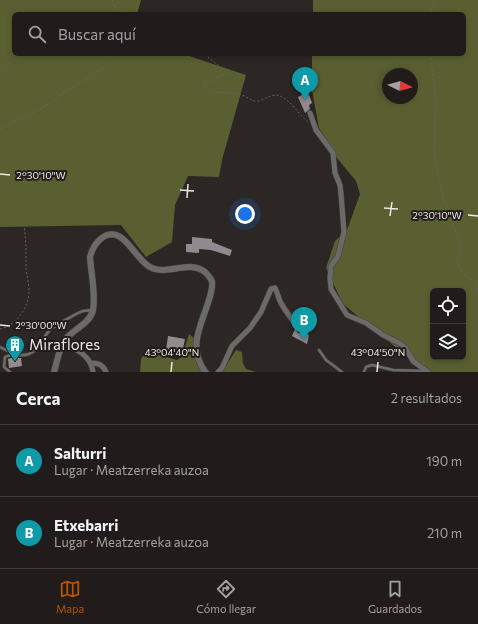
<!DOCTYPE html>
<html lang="es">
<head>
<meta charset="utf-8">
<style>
	:root { --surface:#211c1b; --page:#2d2928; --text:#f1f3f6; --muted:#a2a1a3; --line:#3e3a3a; --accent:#b45309 }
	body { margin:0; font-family:Commissioner,sans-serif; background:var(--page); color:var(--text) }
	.controls { position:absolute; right:12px; bottom:12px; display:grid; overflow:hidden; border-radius:6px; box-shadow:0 2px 6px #0003 }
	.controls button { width:36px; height:36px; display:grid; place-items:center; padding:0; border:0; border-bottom:1px solid var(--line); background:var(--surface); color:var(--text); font:20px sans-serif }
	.compass { position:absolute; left:382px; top:68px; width:36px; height:36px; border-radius:50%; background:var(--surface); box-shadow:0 2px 6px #0003; rotate:95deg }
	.you { position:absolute; left:245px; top:214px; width:14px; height:14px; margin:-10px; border:3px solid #fff; border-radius:50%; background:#1a73e8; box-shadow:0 0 0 6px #1a73e833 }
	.badge { display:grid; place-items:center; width:26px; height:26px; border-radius:50%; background:var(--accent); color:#fff; font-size:13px; font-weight:700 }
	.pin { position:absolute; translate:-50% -33px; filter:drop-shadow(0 1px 2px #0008) }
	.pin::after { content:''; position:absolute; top:21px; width:14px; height:12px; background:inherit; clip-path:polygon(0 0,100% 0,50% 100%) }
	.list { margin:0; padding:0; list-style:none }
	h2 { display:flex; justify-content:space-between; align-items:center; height:52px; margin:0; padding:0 16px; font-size:17px }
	h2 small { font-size:13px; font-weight:400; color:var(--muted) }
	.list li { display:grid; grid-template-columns:26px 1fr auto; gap:12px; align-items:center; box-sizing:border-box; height:72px; padding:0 16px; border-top:1px solid var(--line) }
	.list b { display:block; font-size:15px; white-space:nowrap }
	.list p { margin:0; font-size:13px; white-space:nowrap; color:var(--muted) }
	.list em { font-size:13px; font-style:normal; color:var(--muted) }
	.icon { flex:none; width:22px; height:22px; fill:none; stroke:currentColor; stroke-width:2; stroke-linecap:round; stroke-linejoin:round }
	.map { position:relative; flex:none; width:478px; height:372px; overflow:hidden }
	.search { position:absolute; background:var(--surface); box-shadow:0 2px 6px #0003; left:12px; right:12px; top:12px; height:44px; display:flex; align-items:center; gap:10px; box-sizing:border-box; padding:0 14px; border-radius:6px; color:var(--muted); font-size:15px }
	.sheet { height:196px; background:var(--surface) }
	nav { display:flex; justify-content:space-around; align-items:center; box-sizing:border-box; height:56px; border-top:1px solid var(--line); background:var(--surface); font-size:11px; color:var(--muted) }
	nav a { display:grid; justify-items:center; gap:2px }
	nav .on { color:var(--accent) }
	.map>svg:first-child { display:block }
	.forest { fill:#5a5f31; fill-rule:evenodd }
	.building { fill:#918b8f }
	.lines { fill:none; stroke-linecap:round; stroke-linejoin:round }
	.service-casing { stroke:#47413f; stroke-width:3.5 }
	.minor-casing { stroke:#47413f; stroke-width:6 }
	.tertiary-casing { stroke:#47413f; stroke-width:7 }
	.path { stroke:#676260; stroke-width:1; stroke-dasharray:2 2; stroke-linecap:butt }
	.service { stroke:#6c6a68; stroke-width:2.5 }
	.minor { stroke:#6c6a68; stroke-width:5 }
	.tertiary { stroke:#6c6a68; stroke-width:6 }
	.ticks { fill:none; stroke:#ece8e6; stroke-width:1.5 }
	.labels { text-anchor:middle; stroke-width:4; stroke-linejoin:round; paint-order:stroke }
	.poi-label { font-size:15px; fill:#ece8e6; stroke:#221d1a; text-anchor:start }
	.ticks-label { font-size:10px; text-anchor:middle; fill:#ece8e6; stroke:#221d1a; stroke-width:4; stroke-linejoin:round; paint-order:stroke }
</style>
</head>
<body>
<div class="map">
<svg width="478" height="372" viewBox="0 0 478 372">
	<rect width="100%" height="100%" fill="#2c2624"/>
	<path class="forest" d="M 0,0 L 141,0 L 137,14 L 14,14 L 14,54 L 183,54 L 246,75 L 222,160 L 219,177 L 188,176 L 175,205 L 172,242 L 146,257 L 121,225 L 0,227 Z
		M 313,0 L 478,0 L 478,372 L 431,372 L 415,363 L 343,304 L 326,268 L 335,241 L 347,230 L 360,194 L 356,181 L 337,158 L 319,128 L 312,90 L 312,54 L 464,54 L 464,14 L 313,14 ZM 388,74 L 412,74 L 412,98 L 388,98 ZM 433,291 L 463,291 L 463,357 L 433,357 Z
		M 189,334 L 199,342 L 202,362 L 210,372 L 140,372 L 141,359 L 143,356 L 151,353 L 177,360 L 182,357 Z
		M 236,350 L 242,352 L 243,363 L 246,369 L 256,372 L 222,372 Z"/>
	<path class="building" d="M 308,92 L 312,103 L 309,105 L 310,109 L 305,113 L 298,97 Z
		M 192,237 L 212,239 L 212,242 L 232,250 L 230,256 L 211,250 L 199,249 L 199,253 L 186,252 L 186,244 L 192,244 Z
		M 295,329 L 298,333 L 301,333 L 303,331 L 305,332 L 305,333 L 309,335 L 307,344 L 292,336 Z
		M 168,336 L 185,339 L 182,353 L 166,350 Z
		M 11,358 L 21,358 L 22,366 L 9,368 L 8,359 Z"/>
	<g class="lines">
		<defs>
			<path id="service" d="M 0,347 L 14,354
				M 319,350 L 326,360 L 342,372
				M 10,372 L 4,367 L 5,357 C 13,353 21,357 29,354 C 43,348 41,339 49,331 C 52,327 79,312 83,311 C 86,310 89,311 92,310
				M 364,372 L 366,367 L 372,365 L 393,370 L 425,371"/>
			<path id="minor" d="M 310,113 L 316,130 L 333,153 L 335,173 L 340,185 L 341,194 L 344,232 L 338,256 L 331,266 L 330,278 L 331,289 L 347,315 L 366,323 L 383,335 L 399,343 L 405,347 L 413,361 L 428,372
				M 63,344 C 77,349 91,356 93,372
				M 91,363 C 99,363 103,365 106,372
				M 218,372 L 222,368 L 232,346 L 250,328 L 261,312 L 271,289 L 275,288 C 278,293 278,298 281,303 C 286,312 293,321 300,329"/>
			<path id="tertiary" d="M 54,372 C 57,362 59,348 65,340 C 73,329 90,324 93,310 C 96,295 91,273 90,257 C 92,249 96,242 103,237 C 125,223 136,265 155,269 C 171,274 189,260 205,272 C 208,275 211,278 212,282 C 213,288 210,297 208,303 C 200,328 188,347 205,372"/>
		</defs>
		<use href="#service" class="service-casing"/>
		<use href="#minor" class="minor-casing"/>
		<use href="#tertiary" class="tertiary-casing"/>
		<path class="path" d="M 113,0 L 112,1 L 114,7 L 118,7 L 118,9 L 124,14
			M 60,14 L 61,13
			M 430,14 L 435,0
			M 205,54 C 212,61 220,66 227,73 L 218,78 L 215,78 L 211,82 L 203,84 L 208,91 C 219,94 232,91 242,95 C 247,96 250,101 256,101 C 265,101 273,91 282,97 C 293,103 299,115 309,123
			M 430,54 L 436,100 L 434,153 L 435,160 L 444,200 L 453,219 L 453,225 L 461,246 L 461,251 L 457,257 C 460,273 463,274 475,282 L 478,293
			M 0,73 L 20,54
			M 0,129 L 46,106 L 60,95 L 107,66 L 120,54
			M 0,329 C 14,326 25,312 28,299 C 31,289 26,275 26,265 C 26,251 26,238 24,225"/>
		<use href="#service" class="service"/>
		<use href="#minor" class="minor"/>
		<use href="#tertiary" class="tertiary"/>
	</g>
	<path class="ticks" d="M 0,174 L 10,175M 180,190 L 194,191M 187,198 L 188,184M 384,208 L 398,209M 468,215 L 478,216M 390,216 L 392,202M 0,325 L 10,326M 171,372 L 172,362M 377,372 L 378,362"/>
	<defs>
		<symbol id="building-pin" viewBox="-11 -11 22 30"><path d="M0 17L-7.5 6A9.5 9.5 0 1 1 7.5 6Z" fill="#0f9aa8" stroke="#221d1a"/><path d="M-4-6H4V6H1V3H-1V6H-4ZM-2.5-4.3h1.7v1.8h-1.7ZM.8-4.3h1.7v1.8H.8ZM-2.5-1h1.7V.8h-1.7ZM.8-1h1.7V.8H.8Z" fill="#fff"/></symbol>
	</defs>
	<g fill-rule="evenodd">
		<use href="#building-pin" x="4" y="334" width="22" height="30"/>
	</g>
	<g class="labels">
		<g class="poi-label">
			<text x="29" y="350">Miraflores</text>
		</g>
	</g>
	<g class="ticks-label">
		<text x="41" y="179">2°30'10"W</text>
		<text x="437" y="219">2°30'10"W</text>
		<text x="41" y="329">2°30'00"W</text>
		<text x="172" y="356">43°04'40"N</text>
		<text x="378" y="356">43°04'50"N</text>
	</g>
</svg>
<div class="controls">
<button><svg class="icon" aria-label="locate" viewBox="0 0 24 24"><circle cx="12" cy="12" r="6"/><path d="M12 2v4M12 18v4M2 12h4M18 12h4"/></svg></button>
<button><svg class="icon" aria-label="layers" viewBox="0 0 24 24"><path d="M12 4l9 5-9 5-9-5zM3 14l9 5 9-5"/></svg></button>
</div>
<svg class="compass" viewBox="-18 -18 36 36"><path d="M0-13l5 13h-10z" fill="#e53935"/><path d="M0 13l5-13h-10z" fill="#a2a1a3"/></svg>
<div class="you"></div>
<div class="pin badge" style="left:305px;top:100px;background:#0f9aa8">A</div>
<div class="pin badge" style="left:304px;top:340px;background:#0f9aa8">B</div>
<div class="search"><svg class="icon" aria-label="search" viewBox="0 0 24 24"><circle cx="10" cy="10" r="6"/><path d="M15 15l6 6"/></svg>Buscar aquí</div>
</div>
<section class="sheet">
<h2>Cerca<small>2 resultados</small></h2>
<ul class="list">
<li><span class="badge" style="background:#0f9aa8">A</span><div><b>Salturri</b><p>Lugar · Meatzerreka auzoa</p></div><em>190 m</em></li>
<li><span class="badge" style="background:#0f9aa8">B</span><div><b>Etxebarri</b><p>Lugar · Meatzerreka auzoa</p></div><em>210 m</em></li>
</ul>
</section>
<nav>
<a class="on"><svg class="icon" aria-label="map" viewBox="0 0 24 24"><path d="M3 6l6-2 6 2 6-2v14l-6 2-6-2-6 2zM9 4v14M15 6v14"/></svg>Mapa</a>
<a><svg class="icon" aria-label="directions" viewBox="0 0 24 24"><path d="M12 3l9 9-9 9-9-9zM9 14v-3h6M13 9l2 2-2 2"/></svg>Cómo llegar</a>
<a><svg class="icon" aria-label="saved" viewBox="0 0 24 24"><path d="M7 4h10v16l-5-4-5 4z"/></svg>Guardados</a>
</nav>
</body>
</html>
